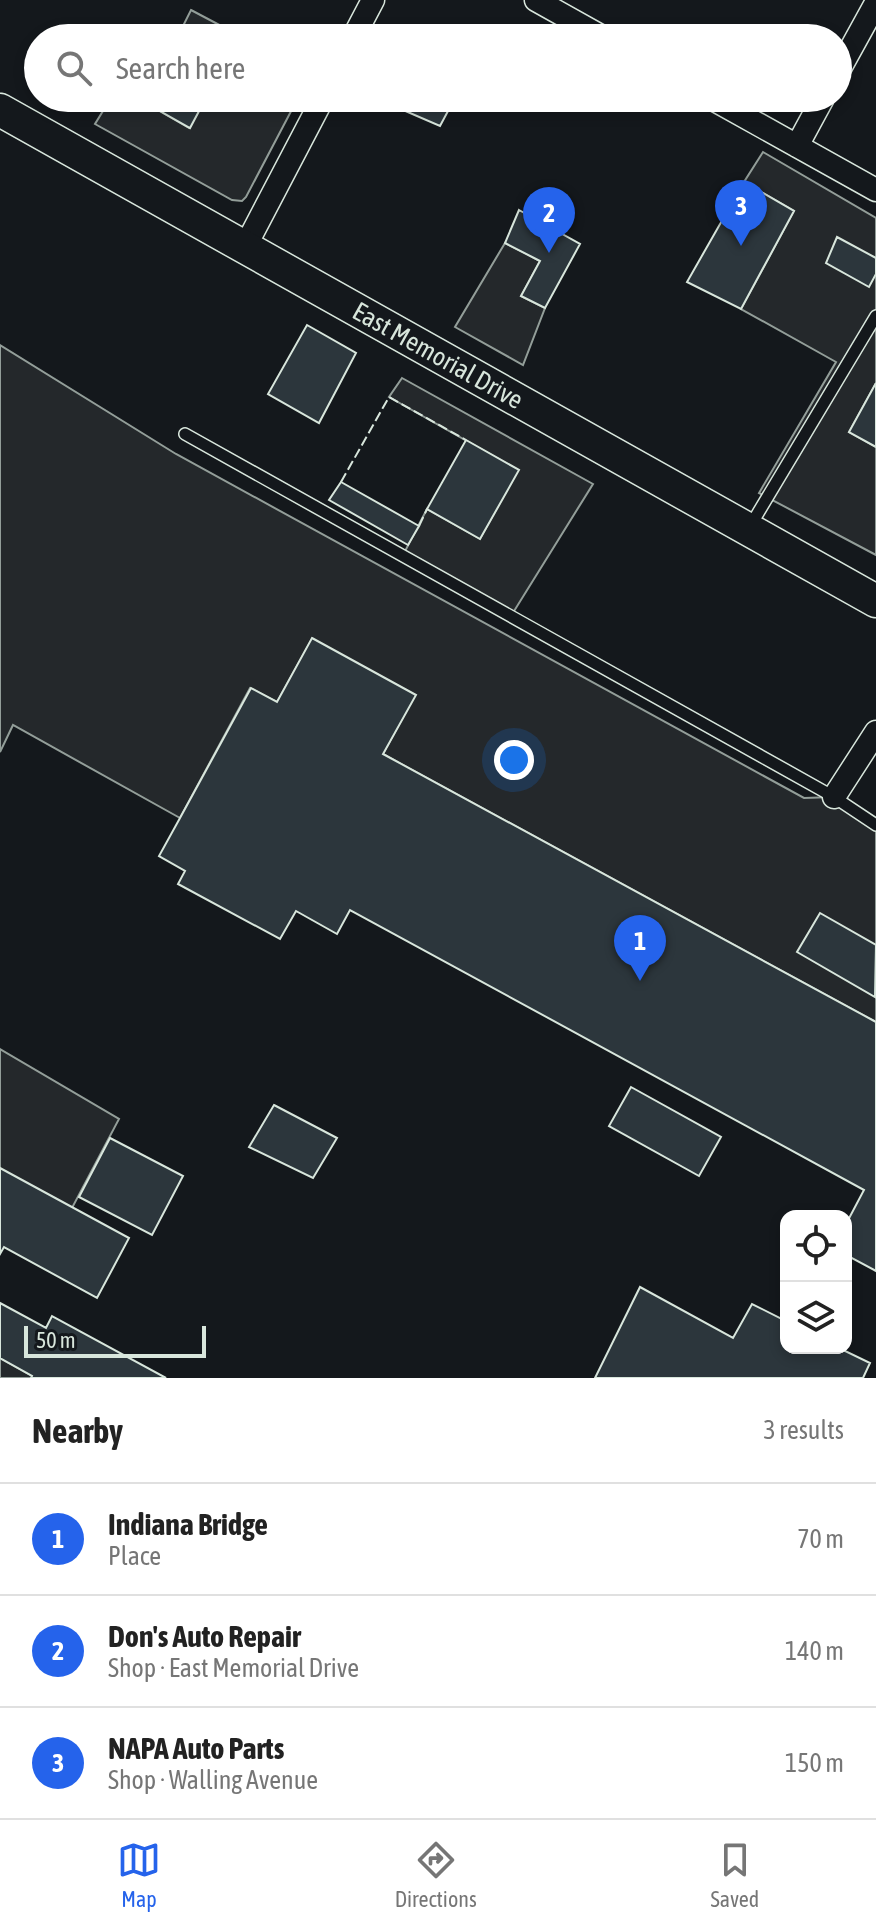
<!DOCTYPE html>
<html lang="en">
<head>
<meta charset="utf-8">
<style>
	:root { --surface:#fff; --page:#f2f2f2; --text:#222; --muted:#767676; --line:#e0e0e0; --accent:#2563eb }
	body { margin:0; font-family:"Asap Condensed",sans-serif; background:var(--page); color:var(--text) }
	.controls { position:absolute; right:24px; bottom:24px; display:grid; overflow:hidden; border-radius:16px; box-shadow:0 4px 12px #0003 }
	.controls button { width:72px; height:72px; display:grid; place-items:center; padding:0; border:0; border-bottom:2px solid var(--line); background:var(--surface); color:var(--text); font:40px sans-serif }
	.scale { position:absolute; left:24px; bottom:20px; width:182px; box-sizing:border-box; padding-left:8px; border:4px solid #d8e6dc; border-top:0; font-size:22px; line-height:28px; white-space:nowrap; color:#d8e6dc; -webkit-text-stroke:6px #14181c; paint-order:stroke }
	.you { position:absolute; left:514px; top:760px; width:28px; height:28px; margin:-20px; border:6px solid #fff; border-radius:50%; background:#1a73e8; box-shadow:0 0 0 12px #1a73e833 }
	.badge { display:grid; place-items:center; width:52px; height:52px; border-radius:50%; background:var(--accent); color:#fff; font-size:26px; font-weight:700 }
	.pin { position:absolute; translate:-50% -66px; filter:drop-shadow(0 2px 4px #0008) }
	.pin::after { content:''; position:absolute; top:42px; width:28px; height:24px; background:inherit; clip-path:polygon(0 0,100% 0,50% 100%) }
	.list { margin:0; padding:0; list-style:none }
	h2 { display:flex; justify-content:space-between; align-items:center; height:104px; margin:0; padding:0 32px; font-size:34px }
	h2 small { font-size:26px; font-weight:400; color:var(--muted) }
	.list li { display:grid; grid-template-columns:52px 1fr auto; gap:24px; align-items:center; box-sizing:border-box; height:112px; padding:0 32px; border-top:2px solid var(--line) }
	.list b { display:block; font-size:30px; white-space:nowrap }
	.list p { margin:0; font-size:26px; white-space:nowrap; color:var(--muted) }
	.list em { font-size:26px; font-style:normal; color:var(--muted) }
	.icon { flex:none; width:44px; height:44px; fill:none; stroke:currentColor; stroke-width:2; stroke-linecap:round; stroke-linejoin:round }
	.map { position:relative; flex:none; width:876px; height:1378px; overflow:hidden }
	.search { position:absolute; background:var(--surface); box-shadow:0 4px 12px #0003; left:24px; right:24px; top:24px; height:88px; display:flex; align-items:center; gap:20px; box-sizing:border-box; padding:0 28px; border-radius:44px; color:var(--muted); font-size:30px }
	.sheet { height:440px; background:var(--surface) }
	nav { display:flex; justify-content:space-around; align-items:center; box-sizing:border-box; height:112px; border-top:2px solid var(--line); background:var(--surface); font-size:22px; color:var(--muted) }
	nav a { display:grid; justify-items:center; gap:4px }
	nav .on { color:var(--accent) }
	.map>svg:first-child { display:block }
	.parking { fill:#24282b; stroke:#939e99; stroke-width:2 }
	.building { fill:#2c363c; stroke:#d8e6dc; stroke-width:2 }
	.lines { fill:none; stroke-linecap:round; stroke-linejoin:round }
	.service-casing { stroke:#d8e6dc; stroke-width:14 }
	.minor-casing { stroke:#d8e6dc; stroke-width:25 }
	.secondary-casing { stroke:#d8e6dc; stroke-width:35 }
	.service { stroke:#14181c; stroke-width:11 }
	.minor { stroke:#14181c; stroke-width:22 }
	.secondary { stroke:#14181c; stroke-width:32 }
	.fence { stroke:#d8e6dc; stroke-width:2; stroke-dasharray:10 4; stroke-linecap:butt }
	.labels { text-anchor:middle; stroke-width:6; stroke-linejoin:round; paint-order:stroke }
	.street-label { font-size:26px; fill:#d8e6dc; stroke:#14181c }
</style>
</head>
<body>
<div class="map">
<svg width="876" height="1378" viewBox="0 0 876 1378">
	<rect width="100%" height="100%" fill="#14181c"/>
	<path class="parking" d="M 191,10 L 244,38 L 177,38 Z
		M 111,98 L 137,98 L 189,128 L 206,98 L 298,98 L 246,197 L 242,201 L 232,200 L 95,124 Z
		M 763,152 L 876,218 L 876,383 L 849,432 L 876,447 L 876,555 L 759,493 L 836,362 L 741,309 L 794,211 L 744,182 Z
		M 505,243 L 540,261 L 521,296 L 545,308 L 523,365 L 455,327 Z
		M 0,345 L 176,454 L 804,798 L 834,797 L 876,825 L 876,1022 L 383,754 L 415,695 L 312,639 L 277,702 L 250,688 L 180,818 L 13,725 L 0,752 Z
		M 402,378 L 593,484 L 511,616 L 403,555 L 427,509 L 480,539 L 518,470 L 389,397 Z
		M 0,1049 L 119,1119 L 72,1208 L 0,1171 Z
		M 0,1358 L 32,1376 L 31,1378 L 0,1378 Z"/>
	<path class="building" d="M 137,98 L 206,98 L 190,128 Z
		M 410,98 L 455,98 L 440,126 L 403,110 Z
		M 744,182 L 794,211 L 741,309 L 687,282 Z
		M 519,210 L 580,244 L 545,308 L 521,296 L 540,261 L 505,243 Z
		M 837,237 L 876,258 L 876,274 L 869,287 L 826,263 Z
		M 307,325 L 356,353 L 319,423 L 268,394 Z
		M 876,383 L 876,447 L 849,432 Z
		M 466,440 L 519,470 L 480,539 L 427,509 Z
		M 341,482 L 419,526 L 408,545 L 329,500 Z
		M 312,638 L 416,695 L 383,754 L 876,1022 L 876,1271 L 846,1255 L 846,1224 L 864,1190 L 350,910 L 337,934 L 296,911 L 280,939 L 178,884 L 185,871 L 159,856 L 180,818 L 251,688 L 277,702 Z
		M 820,913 L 876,945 L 875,997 L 797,952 Z
		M 631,1087 L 721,1137 L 699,1176 L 609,1126 Z
		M 274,1105 L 337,1138 L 313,1178 L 249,1147 Z
		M 110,1138 L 183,1176 L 152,1235 L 79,1197 Z
		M 0,1168 L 129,1238 L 97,1298 L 4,1247 L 0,1254 Z
		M 640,1287 L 733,1338 L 752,1304 L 786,1321 L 786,1348 L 839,1348 L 870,1363 L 863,1378 L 595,1378 Z
		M 0,1303 L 46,1328 L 52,1316 L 166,1378 L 31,1378 L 32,1376 L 0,1358 Z"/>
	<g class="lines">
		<defs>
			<path id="service" d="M 185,434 L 834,797 L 876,825
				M 749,528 L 876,316"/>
			<path id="minor" d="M 536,0 L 604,38
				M 353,38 L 373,0
				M 838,72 L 876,3
				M 711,98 L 876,190
				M 797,146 L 823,98
				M 245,247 L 323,98
				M 834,797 L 876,732"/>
			<g id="secondary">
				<path id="s1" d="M 0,110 L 876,601"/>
			</g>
		</defs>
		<use href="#service" class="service-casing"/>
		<use href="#minor" class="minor-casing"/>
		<use href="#secondary" class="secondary-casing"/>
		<use href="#service" class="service"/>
		<use href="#minor" class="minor"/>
		<use href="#secondary" class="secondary"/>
		<path class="fence" d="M 341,482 L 389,397 L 466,440
			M 419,526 L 427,509"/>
	</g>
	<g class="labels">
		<g class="street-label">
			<text dy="9" stroke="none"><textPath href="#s1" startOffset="502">East Memorial Drive</textPath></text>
		</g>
	</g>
</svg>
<div class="controls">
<button><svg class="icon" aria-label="locate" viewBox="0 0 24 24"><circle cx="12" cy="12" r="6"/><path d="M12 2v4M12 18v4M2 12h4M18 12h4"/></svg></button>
<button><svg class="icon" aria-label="layers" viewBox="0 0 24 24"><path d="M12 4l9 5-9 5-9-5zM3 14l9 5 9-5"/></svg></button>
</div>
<div class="scale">50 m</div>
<div class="you"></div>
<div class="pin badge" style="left:640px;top:981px">1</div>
<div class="pin badge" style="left:549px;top:253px">2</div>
<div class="pin badge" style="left:741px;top:246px">3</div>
<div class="search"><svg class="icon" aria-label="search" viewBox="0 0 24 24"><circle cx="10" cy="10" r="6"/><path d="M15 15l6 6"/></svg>Search here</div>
</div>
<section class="sheet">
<h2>Nearby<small>3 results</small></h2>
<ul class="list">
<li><span class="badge">1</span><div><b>Indiana Bridge</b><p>Place</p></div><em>70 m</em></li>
<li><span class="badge">2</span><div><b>Don's Auto Repair</b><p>Shop · East Memorial Drive</p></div><em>140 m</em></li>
<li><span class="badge">3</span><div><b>NAPA Auto Parts</b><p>Shop · Walling Avenue</p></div><em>150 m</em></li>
</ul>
</section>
<nav>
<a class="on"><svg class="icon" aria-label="map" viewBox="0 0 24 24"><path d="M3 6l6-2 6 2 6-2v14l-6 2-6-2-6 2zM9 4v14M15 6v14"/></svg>Map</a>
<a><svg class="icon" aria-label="directions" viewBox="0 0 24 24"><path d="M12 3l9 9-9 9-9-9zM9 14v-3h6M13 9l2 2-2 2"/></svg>Directions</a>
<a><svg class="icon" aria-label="saved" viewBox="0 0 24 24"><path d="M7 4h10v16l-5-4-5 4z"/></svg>Saved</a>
</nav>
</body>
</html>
